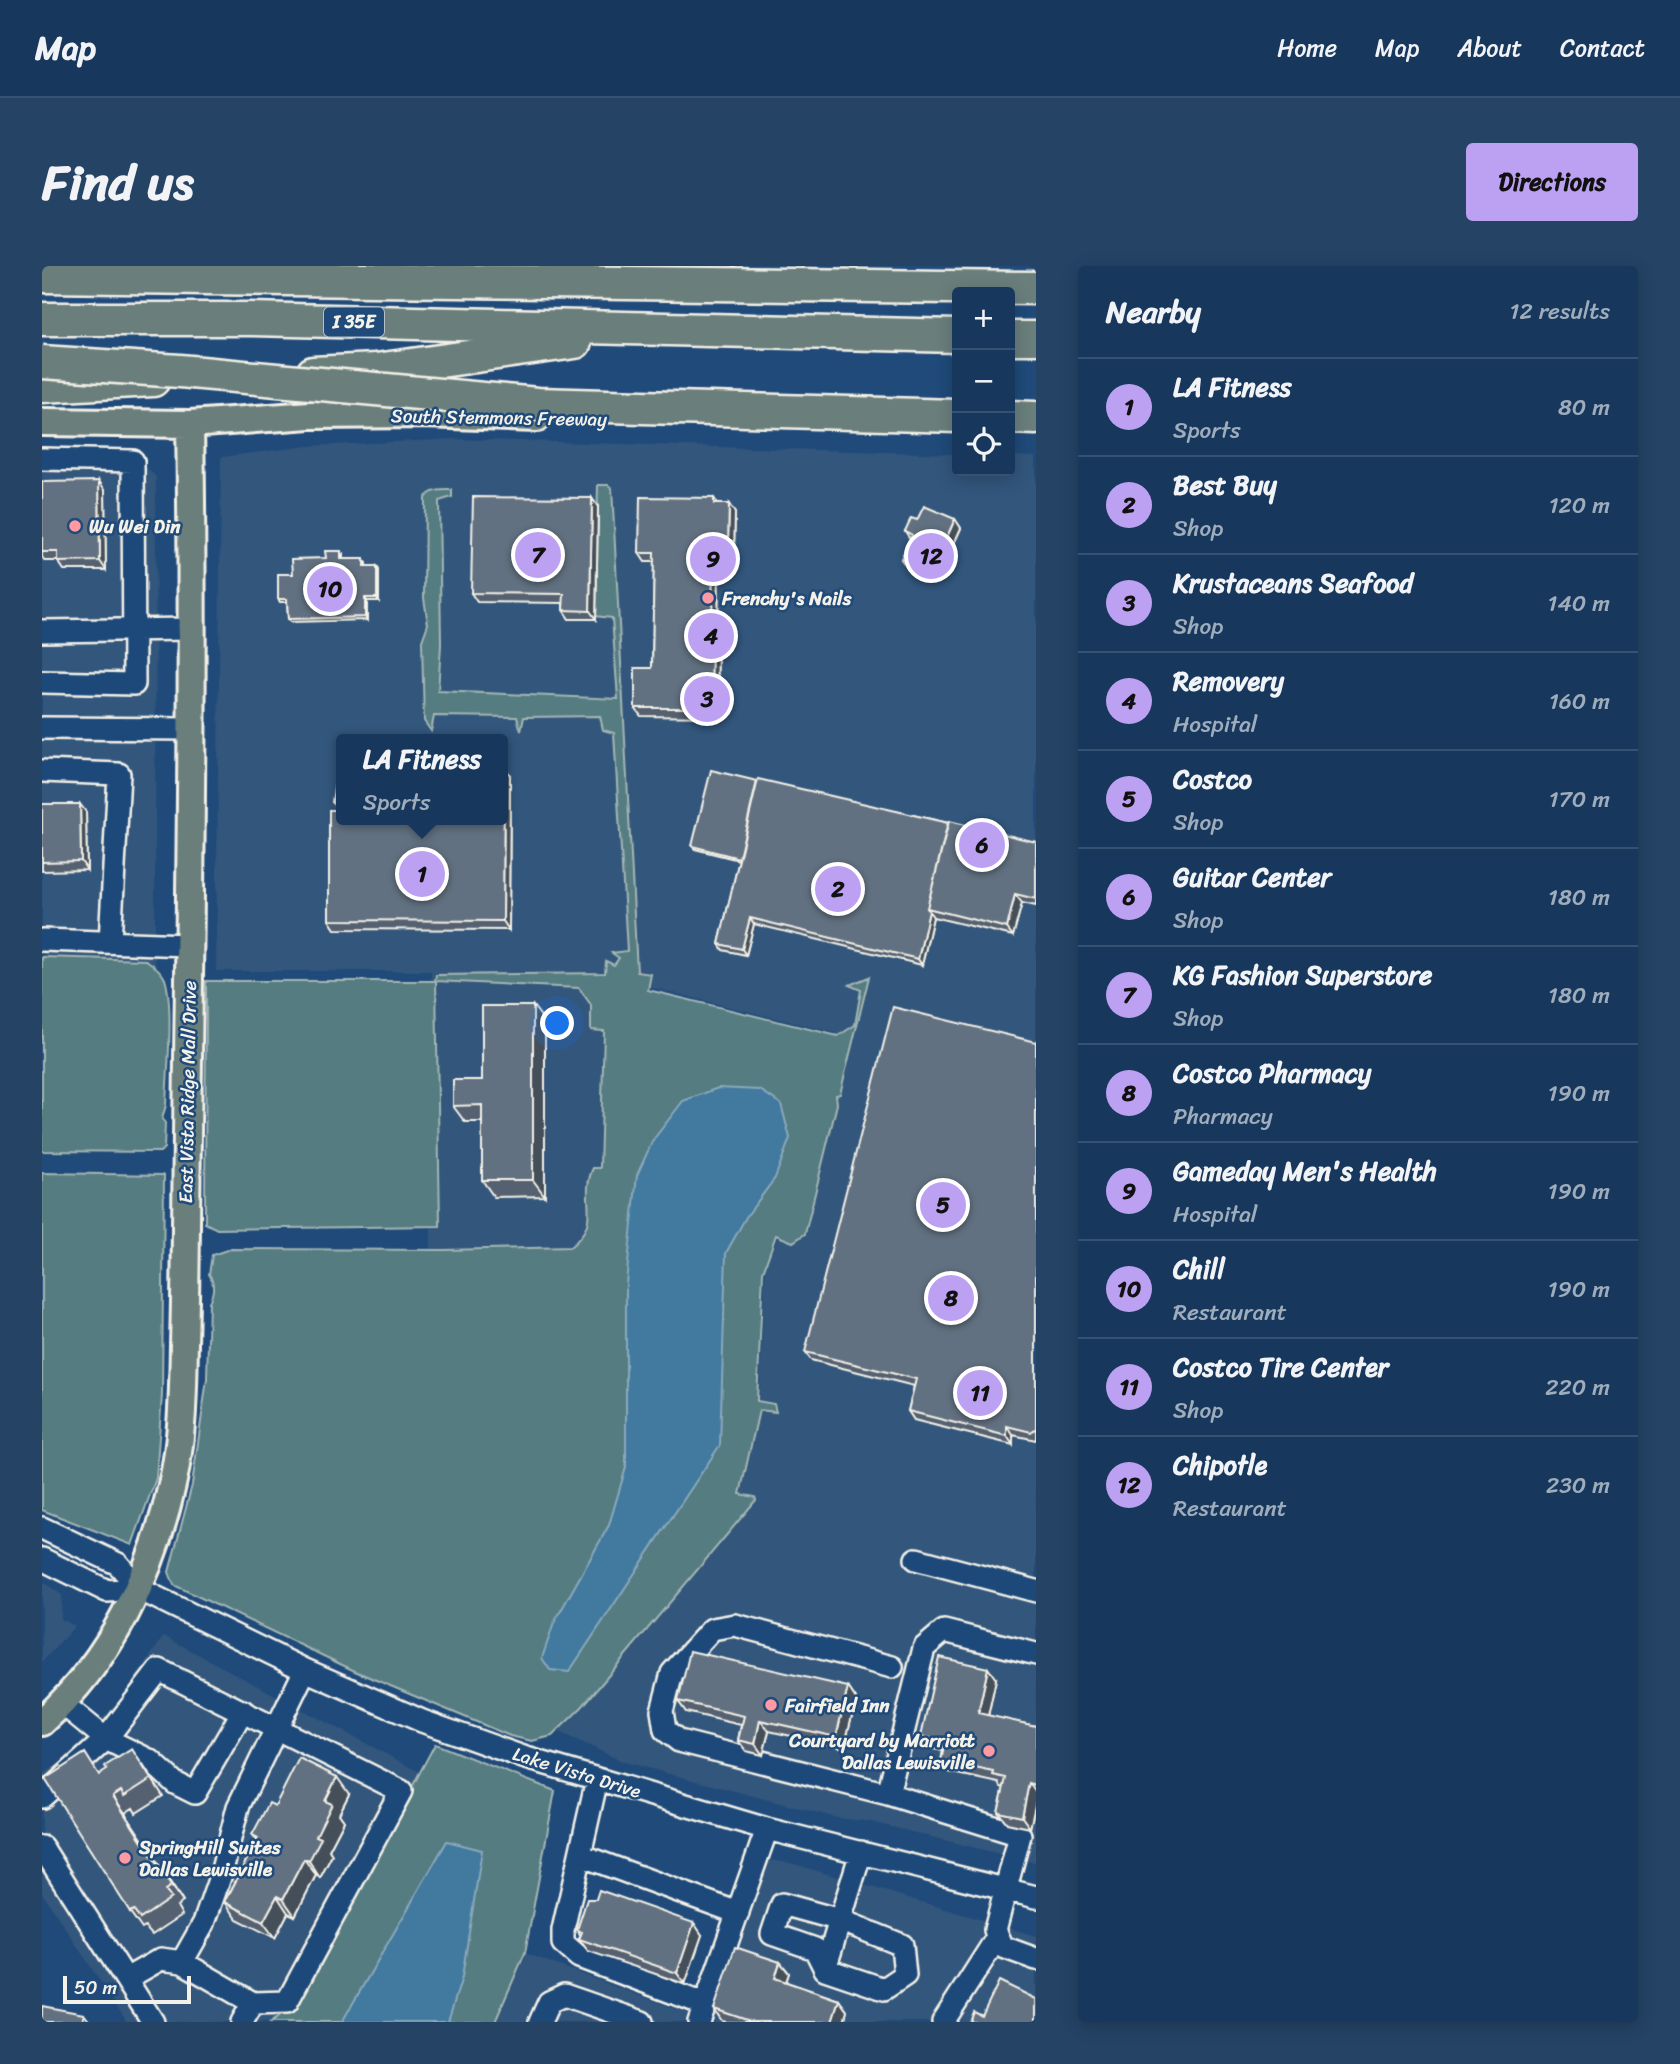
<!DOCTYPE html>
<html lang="en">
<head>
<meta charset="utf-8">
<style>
	:root { --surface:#17385c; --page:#244365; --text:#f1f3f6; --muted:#9eacbb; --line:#365272; --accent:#bca0f2 }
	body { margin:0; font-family:Sriracha,sans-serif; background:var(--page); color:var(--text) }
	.controls { position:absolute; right:21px; top:21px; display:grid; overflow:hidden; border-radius:7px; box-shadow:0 4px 18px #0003 }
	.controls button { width:63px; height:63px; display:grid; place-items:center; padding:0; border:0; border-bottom:2px solid var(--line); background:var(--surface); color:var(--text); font:35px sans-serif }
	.scale { position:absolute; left:21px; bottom:18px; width:128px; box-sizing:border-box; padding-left:7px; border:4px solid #f4f1e8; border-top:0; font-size:19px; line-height:24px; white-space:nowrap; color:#f4f1e8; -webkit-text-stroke:5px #1f4a7a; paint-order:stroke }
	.you { position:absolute; left:516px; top:758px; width:24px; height:24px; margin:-18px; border:5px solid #fff; border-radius:50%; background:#1a73e8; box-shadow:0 0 0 10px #1a73e833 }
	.badge { display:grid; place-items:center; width:46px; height:46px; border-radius:50%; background:var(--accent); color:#111; font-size:23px; font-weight:700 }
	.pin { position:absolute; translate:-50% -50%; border:4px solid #fff; box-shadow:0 2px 7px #0006 }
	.popup { position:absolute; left:294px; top:468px; width:172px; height:91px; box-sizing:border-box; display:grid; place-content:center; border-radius:7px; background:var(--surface); filter:drop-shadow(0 2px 5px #0005); font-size:23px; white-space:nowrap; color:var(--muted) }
	.popup b { font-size:26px; color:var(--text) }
	.popup::after { content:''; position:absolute; left:50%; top:100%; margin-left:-14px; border:14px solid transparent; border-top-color:var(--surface) }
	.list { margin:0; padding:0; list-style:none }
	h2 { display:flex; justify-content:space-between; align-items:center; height:91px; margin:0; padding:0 28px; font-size:30px }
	h2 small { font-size:23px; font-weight:400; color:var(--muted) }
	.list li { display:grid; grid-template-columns:46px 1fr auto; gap:21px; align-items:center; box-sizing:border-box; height:98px; padding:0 28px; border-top:2px solid var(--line) }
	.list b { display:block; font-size:26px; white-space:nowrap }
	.list p { margin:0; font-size:23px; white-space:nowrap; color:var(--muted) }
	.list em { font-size:23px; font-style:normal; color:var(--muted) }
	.icon { flex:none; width:38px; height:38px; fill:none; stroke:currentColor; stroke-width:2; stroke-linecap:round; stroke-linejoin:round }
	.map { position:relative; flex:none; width:994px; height:1756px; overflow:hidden; border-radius:7px }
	header { display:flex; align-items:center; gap:42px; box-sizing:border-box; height:98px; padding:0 35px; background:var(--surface); border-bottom:2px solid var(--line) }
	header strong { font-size:33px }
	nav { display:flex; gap:38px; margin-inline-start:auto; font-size:24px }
	.intro { display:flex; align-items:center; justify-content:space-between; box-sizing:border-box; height:168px; padding:0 42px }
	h1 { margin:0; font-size:49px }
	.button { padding:18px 32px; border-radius:7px; background:var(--accent); color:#111; font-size:24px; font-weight:700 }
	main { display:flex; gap:42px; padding:0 42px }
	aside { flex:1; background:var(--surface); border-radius:7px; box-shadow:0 4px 18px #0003 }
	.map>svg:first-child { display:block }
	.built { fill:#33567c; fill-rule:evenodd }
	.green { fill:#547b81; stroke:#a4b6b4; stroke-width:2 }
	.water { fill:#42799f; stroke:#89a9bc; stroke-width:2 }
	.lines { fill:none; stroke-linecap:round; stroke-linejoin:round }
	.minor-casing { stroke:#f4f1e8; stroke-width:26 }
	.major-casing { stroke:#f4f1e8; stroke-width:32 }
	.highway-casing { stroke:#f4f1e8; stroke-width:37 }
	.minor { stroke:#1f4a7a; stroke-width:21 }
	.major { stroke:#6b7f7c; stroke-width:26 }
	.highway { stroke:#6b7f7c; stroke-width:32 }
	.highway-bridge-casing { stroke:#f4f1e8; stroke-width:37; stroke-linecap:butt }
	.highway-bridge { stroke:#6b7f7c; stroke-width:32 }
	.wall { fill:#54616f; stroke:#f4f1e8; stroke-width:2 }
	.shaded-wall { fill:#454f5a; stroke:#f4f1e8; stroke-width:2 }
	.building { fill:#627181; stroke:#f4f1e8; stroke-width:2 }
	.poi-dot { fill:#ff9aa2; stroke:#1f4a7a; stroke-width:2.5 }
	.labels { text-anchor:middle; stroke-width:5; stroke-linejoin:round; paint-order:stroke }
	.shield { fill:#1f4a7a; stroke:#b4bfc7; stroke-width:2 }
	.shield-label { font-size:18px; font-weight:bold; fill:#f4f1e8 }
	.street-label { font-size:19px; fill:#f4f1e8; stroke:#1f4a7a }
	.poi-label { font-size:19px; font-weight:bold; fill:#f4f1e8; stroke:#1f4a7a; text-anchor:start }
</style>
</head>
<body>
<header>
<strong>Map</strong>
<nav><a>Home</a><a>Map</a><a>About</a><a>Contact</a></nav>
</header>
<div class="intro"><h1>Find us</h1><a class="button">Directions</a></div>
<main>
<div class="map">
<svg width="994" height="1756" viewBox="0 0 994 1756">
	<rect width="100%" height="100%" fill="#1f4a7a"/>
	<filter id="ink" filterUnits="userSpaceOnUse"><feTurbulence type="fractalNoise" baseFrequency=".0143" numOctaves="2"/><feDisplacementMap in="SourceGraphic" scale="14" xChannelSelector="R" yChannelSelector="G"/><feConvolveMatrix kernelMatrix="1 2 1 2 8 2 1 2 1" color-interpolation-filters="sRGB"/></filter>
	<g filter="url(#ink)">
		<path class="built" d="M 413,173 L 915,188 L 915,205 L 968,205 L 968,190 L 994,191 L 994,1597 L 829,1556 L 795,1552 L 582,1496 L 506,1461 L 698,1222 L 717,1133 L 723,1003 L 738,964 L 793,767 L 595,718 L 593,704 L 561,704 L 560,988 L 389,989 L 389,705 L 174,705 L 179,191 L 266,180 ZM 300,473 L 460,473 L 460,554 L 300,554 Z
			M 0,180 L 89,186 L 114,211 L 113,700 L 0,694 Z
			M 0,1315 L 20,1329 L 19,1353 L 33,1360 L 0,1396 Z
			M 122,1370 L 378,1506 L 255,1737 L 229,1756 L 85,1756 L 0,1627 L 0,1508 L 18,1497 L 78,1434 Z
			M 727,1594 L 749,1597 L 994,1670 L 994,1756 L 672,1756 Z
			M 483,1687 L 669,1756 L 453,1756 Z"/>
		<path class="green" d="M 556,219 L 566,219 L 570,222 L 595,706 L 609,708 L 606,724 L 796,770 L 813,759 L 819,724 L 807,719 L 827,711 L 798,828 L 794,829 L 795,838 L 763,968 L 751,976 L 734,969 L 721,1006 L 715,1135 L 732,1138 L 734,1146 L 717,1144 L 698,1228 L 713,1231 L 714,1234 L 540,1441 L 510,1470 L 490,1475 L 468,1470 L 315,1406 L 132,1319 L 127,1306 L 150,1219 L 165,1113 L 167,1036 C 172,1026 173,1018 167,1008 L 170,989 L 188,983 L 401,984 L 528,981 C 562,954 536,933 551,902 L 558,902 L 562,765 L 549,764 L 549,739 L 537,722 L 394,715 L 398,960 L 175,963 L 163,957 L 164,715 L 393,715 L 394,709 L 563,707 L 564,695 L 572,699 L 577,692 L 570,687 L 585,685 L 572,467 L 561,464 L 558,450 L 482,451 L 479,465 L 475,451 L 392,450 L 389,465 L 382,455 L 380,375 L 386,358 L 382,332 L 383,232 C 390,223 400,224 410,224 L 410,231 L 397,235 L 399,379 L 396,425 L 576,433 L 570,352 L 553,350 Z
			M 0,691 L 104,694 C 112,699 119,704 123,713 C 132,741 125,807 124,839 L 120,853 L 123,857 L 122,882 L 118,886 L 0,885 Z
			M 0,907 L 122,909 L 120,1129 L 114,1212 L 90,1279 L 0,1244 Z
			M 393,1478 L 513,1525 L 483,1687 L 453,1756 L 229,1756 L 255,1737 Z"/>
		<path class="water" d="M 676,822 L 718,824 L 739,838 L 748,872 L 733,912 L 704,951 L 684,987 L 678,1179 L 527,1406 L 508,1404 L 500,1392 L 512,1357 L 567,1259 L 584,1201 L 584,1017 L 595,909 L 611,874 L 641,835 Z
			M 405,1575 L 440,1584 L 420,1711 L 406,1756 L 300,1756 Z"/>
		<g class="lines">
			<defs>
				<path id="minor" d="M 0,193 L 91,195 L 92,418 L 0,416
					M 0,365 L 150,363
					M 0,462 L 151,463
					M 0,505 L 77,508 L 68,676
					M 0,674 L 147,679
					M 0,1262 L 76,1298 L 97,1323 L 263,1404 L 380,1455 L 481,1491 L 725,1563 L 994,1631
					M 0,1293 L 65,1325 L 97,1323
					M 874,1293 L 994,1325
					M 850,1401 L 693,1359 L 670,1363 L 630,1407 L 620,1445 L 623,1464 L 637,1475 L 846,1528 L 978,1569 L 953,1664 L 961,1681 L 994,1693
					M 21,1438 L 64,1473 L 109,1495 L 133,1517 L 153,1527 L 201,1445
					M 555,1513 L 521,1664 L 521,1677 L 537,1691 L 664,1739
					M 846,1528 L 882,1382 L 902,1365 L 994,1388
					M 0,1531 L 64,1473 L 117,1404 L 359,1525 L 245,1736 L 211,1737 L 200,1756
					M 0,1581 L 111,1756
					M 538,1589 L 696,1647
					M 740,1638 L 798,1654 L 860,1679 L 863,1709 L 842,1723 L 783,1703 L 773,1683 L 730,1668 Z
					M 140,1696 L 211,1737
					M 783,1703 L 819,1586
					M 84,1713 L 119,1693 L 140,1696 L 162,1657 L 179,1608 L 196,1541 L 263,1404
					M 498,1756 L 507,1736 L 522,1729 L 600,1756
					M 657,1756 L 725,1563
					M 901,1756 L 956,1670"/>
				<path id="major" d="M 0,156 L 148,158 L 268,149 L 381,148 L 495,152
					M 0,1456 C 69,1394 110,1308 130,1219 C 141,1173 141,1125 142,1078 C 144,1009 144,939 145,870 C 148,633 152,395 148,158"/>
				<path id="highway" d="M 0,10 L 994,22
					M 0,53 L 209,53 L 915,70
					M 968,72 L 994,72
					M 271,107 L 334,104 L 533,76
					M 0,120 L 111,114
					M 968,151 L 994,152"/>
			</defs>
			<use href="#minor" class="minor-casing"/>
			<use href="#major" class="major-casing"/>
			<use href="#highway" class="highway-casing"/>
			<use href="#minor" class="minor"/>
			<use href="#major" class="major"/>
			<use href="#highway" class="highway"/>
			<defs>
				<path id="highway-bridge" d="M 0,96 L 138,105 L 496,138 L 915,150"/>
			</defs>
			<use href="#highway-bridge" class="highway-bridge-casing"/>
			<use href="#highway-bridge" class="highway-bridge"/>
		</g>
		<path class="wall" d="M 0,216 L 63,224 L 64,304 L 22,304 L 16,295 L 3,295 L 0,291 Z
			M 672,232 L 676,238 L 693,247 L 692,286 L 677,286 L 675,451 L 599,450 L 593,442 L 610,402 L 612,296 L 603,296 L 597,287 Z
			M 556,241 L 554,353 L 527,353 L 521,344 L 521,337 L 435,336 L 429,327 Z
			M 913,253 L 919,262 L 895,315 L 865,302 L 859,293 L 868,273 L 863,265 L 875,254 Z
			M 301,288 L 301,293 L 324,296 L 324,301 L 335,301 L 337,304 L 337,335 L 325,335 L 325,354 L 248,356 L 246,353 L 245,336 L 238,336 L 236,333 L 251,308 L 284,292 Z
			M 462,500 L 468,509 L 467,664 L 293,663 L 287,654 L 296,544 L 299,554 Z
			M 715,515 L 994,576 L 994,640 L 980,637 L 971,670 L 891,651 L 880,699 L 712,658 L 704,689 L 681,684 L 677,678 L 697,594 L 653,583 L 650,580 Z
			M 0,538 L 44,546 L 45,604 L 0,605 Z
			M 491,740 L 503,756 L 503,930 L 452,931 L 440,914 L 440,856 L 423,856 L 411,840 L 440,814 Z
			M 994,776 L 994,1174 L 971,1169 L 971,1179 L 872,1154 L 866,1145 L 872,1120 L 769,1094 L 763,1086 Z
			M 954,1413 L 946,1450 L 994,1460 L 994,1535 L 988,1562 L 965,1557 L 956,1546 L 962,1522 L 959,1521 L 957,1517 L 907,1506 L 899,1495 L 901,1485 L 887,1482 L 879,1470 Z
			M 806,1421 L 814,1433 L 802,1482 L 727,1465 L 721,1489 L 704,1485 L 696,1474 L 699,1459 L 644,1446 L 636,1435 Z
			M 101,1499 L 121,1530 L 94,1547 L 91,1542 L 83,1547 L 141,1636 L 135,1640 L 140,1649 L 110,1669 L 103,1661 L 100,1663 L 88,1646 L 58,1508 Z
			M 307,1528 L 297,1548 L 302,1555 L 287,1584 L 290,1589 L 278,1612 L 274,1609 L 253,1650 L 246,1647 L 233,1672 L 195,1653 L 183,1636 L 214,1575 L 210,1569 L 233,1540 Z
			M 535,1664 L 660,1669 L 643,1718 L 546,1685 L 537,1673 L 539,1670 Z
			M 738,1696 L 747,1707 L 744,1716 L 797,1734 L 805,1745 L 802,1756 L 684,1756 L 680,1755 L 672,1743 Z"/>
		<path class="shaded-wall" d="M 57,215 L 63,224 L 64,304 L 58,295 Z
			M 550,232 L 556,241 L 554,353 L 548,345 Z
			M 687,238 L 693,247 L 692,286 L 686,277 Z
			M 913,253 L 919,262 L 895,315 L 889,306 Z
			M 671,277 L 677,286 L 675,451 L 669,442 Z
			M 335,301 L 337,304 L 337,335 L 335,332 Z
			M 323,332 L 325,335 L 325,354 L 323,351 Z
			M 462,500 L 468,509 L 467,664 L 461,655 Z
			M 38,538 L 44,546 L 45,604 L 39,595 Z
			M 973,628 L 980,637 L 971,670 L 965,662 Z
			M 887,645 L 891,651 L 880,699 L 876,693 Z
			M 708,652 L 712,658 L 704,689 L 700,683 Z
			M 491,740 L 503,756 L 503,930 L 491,914 Z
			M 965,1160 L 971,1169 L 971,1179 L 965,1170 Z
			M 946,1402 L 954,1413 L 944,1459 L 936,1447 Z
			M 806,1421 L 814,1433 L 802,1482 L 794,1471 Z
			M 718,1454 L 727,1465 L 721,1489 L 713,1478 Z
			M 295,1511 L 307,1528 L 297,1548 L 302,1555 L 287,1584 L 290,1589 L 278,1612 L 267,1595 L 283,1535 Z
			M 987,1517 L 994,1527 L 994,1535 L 988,1562 L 980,1551 Z
			M 71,1530 L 83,1547 L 141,1636 L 129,1620 Z
			M 262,1593 L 274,1609 L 253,1650 L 241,1633 Z
			M 235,1630 L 246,1647 L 233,1672 L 221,1656 Z
			M 652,1657 L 660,1669 L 643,1718 L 635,1707 Z
			M 738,1696 L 747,1707 L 741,1724 L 733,1712 Z
			M 797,1734 L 805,1745 L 802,1756 L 790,1756 Z
			M 42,1748 L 48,1756 L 41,1756 Z"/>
		<path class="building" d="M 57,215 L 58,295 L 16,296 L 16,286 L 0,286 L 0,216 Z
			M 431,231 L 550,232 L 548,345 L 521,344 L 522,328 L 429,327 Z
			M 598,231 L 672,232 L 672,238 L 687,238 L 686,277 L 671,277 L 669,442 L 593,442 L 593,402 L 610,402 L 612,287 L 597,287 Z
			M 882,240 L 913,253 L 889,306 L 859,293 L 870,269 L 863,265 L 869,252 L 875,254 Z
			M 283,285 L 299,285 L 299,293 L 322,293 L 322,301 L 335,301 L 335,332 L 323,332 L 323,351 L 246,353 L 245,333 L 236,333 L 236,308 L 251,308 L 250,293 L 284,292 Z
			M 460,500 L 462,500 L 461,655 L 287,654 L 287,544 L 296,544 L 290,536 L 293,517 L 299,513 L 299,554 L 460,554 Z
			M 669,504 L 715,515 L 697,592 L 650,580 Z
			M 716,513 L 906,557 L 885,642 L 887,645 L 876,693 L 708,652 L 700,683 L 677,678 Z
			M 0,538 L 38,538 L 39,595 L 0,596 Z
			M 907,555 L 994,576 L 994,633 L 973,628 L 965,662 L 885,642 Z
			M 440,740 L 491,740 L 491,914 L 440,914 L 440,839 L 411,840 L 411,814 L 440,814 Z
			M 851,741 L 994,776 L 994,1162 L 989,1166 L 965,1160 L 965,1170 L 866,1145 L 874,1113 L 763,1086 Z
			M 648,1385 L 806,1421 L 794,1471 L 718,1454 L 713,1478 L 696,1474 L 702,1450 L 636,1435 Z
			M 897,1391 L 946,1402 L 936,1447 L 994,1460 L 994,1519 L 987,1517 L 980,1551 L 956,1546 L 964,1512 L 951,1509 L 952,1506 L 899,1495 L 903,1476 L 879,1470 Z
			M 90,1483 L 109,1513 L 82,1530 L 79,1525 L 71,1530 L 129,1620 L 123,1624 L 129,1632 L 98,1653 L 92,1644 L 88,1646 L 3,1513 L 43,1487 L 57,1509 L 65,1504 L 63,1500 Z
			M 257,1492 L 295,1511 L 283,1535 L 290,1538 L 274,1570 L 279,1572 L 267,1595 L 262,1593 L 241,1633 L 235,1630 L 221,1656 L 183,1636 L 216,1572 L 210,1569 L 227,1537 L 233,1540 Z
			M 557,1624 L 652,1657 L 635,1707 L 537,1673 L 540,1666 L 535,1664 L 545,1633 L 554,1633 Z
			M 693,1681 L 738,1696 L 733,1712 L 797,1734 L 790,1756 L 711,1756 L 672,1743 Z
			M 957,1715 L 994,1733 L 994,1756 L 928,1756 L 932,1746 L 940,1750 Z
			M 0,1740 L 42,1748 L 41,1756 L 0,1756 Z"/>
	</g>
	<g class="poi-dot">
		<circle cx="33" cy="260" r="7"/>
		<circle cx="666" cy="332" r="7"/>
		<circle cx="729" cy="1439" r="7"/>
		<circle cx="947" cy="1485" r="7"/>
		<circle cx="83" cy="1592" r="7"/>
	</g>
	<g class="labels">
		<rect class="shield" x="282" y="41.5" width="60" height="29" rx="5"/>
		<g class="shield-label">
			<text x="312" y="62">I 35E</text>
		</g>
		<g class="street-label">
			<text transform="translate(457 151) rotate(1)" y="7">South Stemmons Freeway</text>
			<text transform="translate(145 826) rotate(-89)" y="7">East Vista Ridge Mall Drive</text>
			<text transform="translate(535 1506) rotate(17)" y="7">Lake Vista Drive</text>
		</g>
		<g class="poi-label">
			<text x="47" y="267">Wu Wei Din</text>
			<text x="680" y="339">Frenchy's Nails</text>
			<text x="743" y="1446">Fairfield Inn</text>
			<text x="933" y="1481" text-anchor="end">Courtyard by Marriott<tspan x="933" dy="22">Dallas Lewisville</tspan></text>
			<text x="97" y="1588">SpringHill Suites<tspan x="97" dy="22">Dallas Lewisville</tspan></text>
		</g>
	</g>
</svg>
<div class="controls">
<button>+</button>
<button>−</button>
<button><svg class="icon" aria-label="locate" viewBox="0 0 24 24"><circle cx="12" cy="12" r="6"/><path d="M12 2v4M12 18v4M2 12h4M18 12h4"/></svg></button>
</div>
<div class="scale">50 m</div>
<div class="you"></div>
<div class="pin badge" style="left:380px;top:608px">1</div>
<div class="popup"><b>LA Fitness</b>Sports</div>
<div class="pin badge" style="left:796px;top:623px">2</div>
<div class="pin badge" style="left:665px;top:433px">3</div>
<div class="pin badge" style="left:669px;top:370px">4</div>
<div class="pin badge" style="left:901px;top:939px">5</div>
<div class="pin badge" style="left:940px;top:579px">6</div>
<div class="pin badge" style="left:496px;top:289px">7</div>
<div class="pin badge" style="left:909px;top:1032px">8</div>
<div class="pin badge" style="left:671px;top:293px">9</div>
<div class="pin badge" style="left:288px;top:323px">10</div>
<div class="pin badge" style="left:938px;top:1127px">11</div>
<div class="pin badge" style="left:889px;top:290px">12</div>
</div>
<aside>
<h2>Nearby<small>12 results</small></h2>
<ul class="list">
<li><span class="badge">1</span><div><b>LA Fitness</b><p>Sports</p></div><em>80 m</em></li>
<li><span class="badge">2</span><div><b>Best Buy</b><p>Shop</p></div><em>120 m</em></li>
<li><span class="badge">3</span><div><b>Krustaceans Seafood</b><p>Shop</p></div><em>140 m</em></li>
<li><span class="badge">4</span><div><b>Removery</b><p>Hospital</p></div><em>160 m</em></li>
<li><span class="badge">5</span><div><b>Costco</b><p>Shop</p></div><em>170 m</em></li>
<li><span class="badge">6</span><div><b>Guitar Center</b><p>Shop</p></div><em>180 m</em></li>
<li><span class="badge">7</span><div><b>KG Fashion Superstore</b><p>Shop</p></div><em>180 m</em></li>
<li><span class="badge">8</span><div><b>Costco Pharmacy</b><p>Pharmacy</p></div><em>190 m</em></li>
<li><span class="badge">9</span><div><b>Gameday Men's Health</b><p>Hospital</p></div><em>190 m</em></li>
<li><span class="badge">10</span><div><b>Chill</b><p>Restaurant</p></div><em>190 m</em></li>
<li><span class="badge">11</span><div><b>Costco Tire Center</b><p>Shop</p></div><em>220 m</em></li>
<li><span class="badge">12</span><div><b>Chipotle</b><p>Restaurant</p></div><em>230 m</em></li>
</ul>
</aside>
</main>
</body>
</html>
